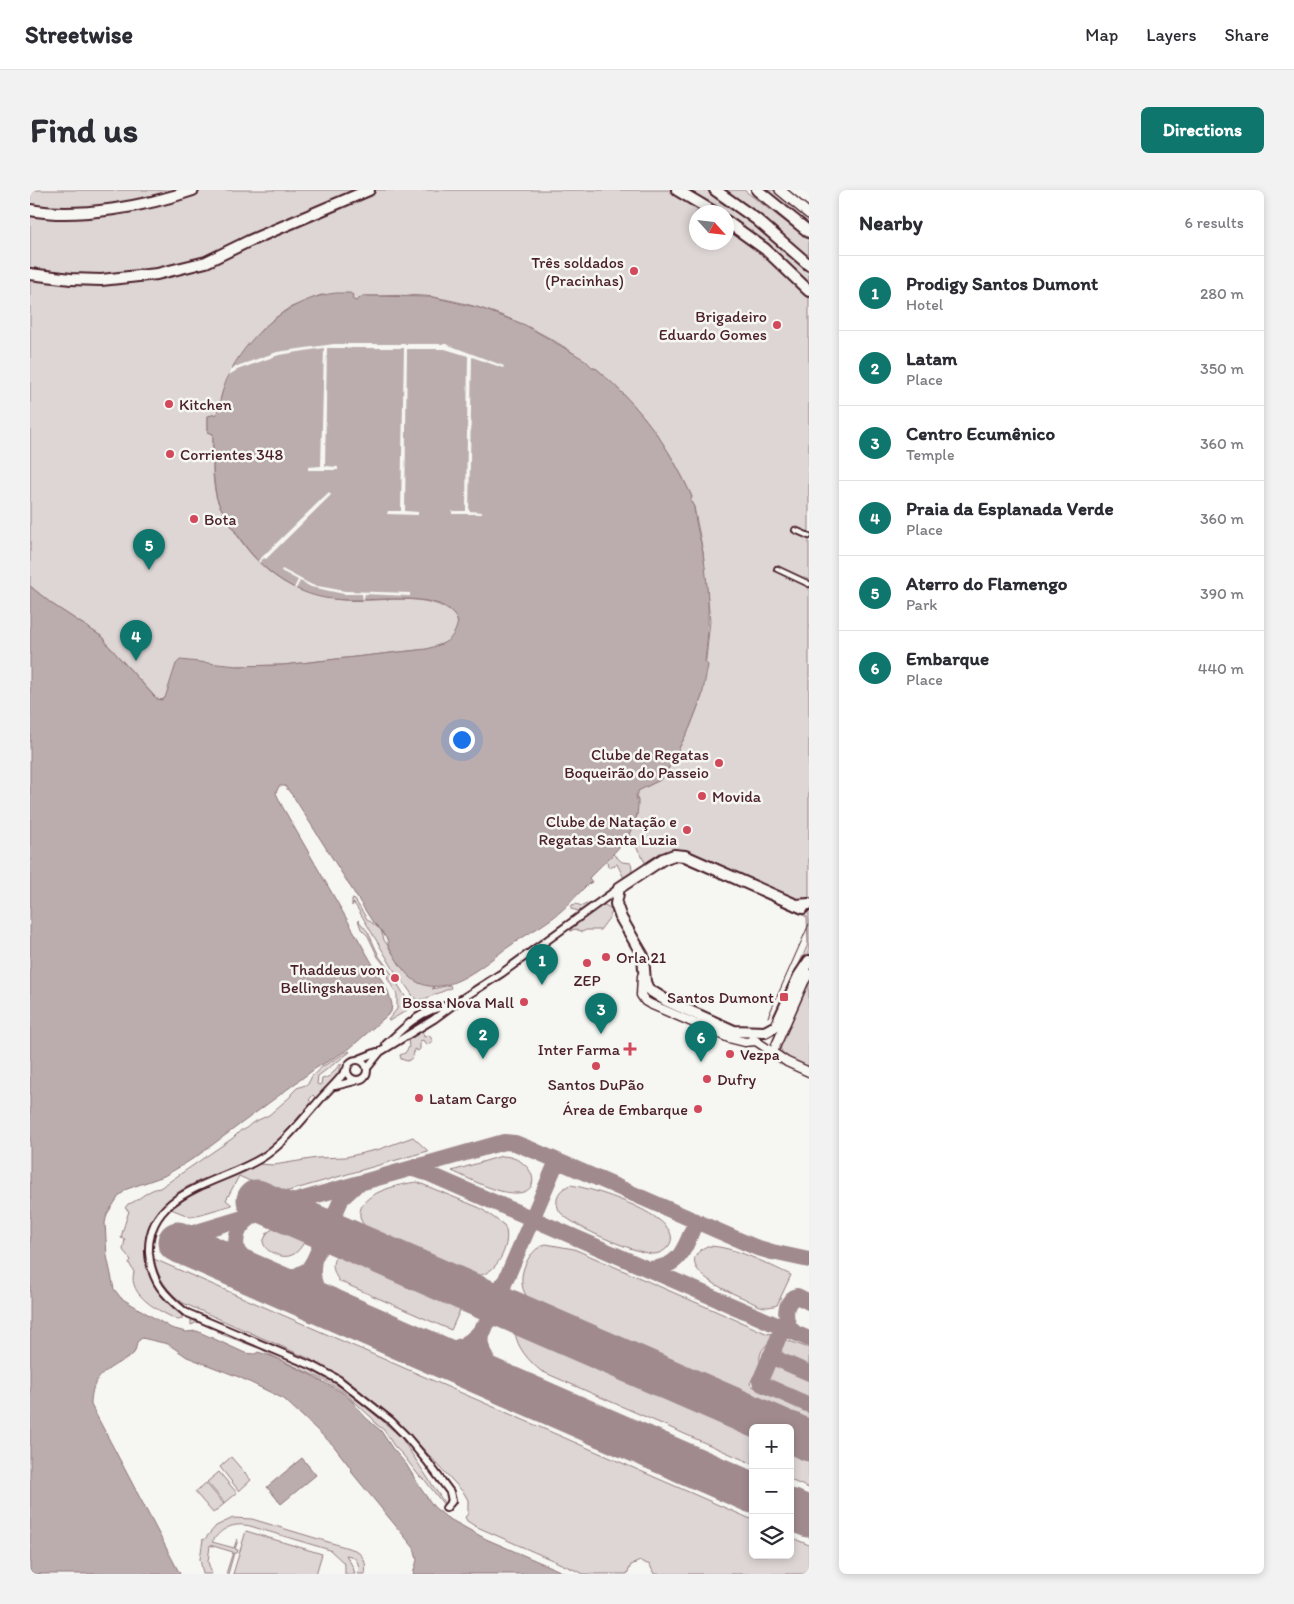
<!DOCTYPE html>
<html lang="en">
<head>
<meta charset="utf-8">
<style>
	:root { --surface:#fff; --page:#f2f2f3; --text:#2b2b33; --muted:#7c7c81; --line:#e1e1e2; --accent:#0f766e }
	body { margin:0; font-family:Itim,sans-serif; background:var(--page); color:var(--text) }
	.controls { position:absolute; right:15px; bottom:15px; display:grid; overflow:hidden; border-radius:8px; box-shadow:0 2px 8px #0003 }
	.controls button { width:45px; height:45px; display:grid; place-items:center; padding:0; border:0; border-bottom:1px solid var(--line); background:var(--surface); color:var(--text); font:25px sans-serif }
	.compass { position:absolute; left:659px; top:15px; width:45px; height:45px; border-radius:50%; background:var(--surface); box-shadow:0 2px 8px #0003; rotate:117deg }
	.you { position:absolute; left:431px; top:549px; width:18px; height:18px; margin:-12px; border:4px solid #fff; border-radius:50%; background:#1a73e8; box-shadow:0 0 0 8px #1a73e833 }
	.badge { display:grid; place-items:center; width:32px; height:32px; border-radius:50%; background:var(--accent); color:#fff; font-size:16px; font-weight:700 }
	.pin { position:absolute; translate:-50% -41px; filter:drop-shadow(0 1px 2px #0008) }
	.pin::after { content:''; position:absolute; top:26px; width:18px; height:15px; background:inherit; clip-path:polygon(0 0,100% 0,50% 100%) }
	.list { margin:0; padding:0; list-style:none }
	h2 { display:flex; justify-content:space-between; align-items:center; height:65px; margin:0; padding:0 20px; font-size:21px }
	h2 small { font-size:16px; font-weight:400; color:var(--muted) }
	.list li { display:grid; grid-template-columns:32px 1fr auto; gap:15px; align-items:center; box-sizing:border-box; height:75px; padding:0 20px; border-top:1px solid var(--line) }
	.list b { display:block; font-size:19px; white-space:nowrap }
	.list p { margin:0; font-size:16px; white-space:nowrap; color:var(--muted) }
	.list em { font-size:16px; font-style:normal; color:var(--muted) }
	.icon { flex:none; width:28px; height:28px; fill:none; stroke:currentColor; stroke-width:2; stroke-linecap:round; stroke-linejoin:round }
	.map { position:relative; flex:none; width:779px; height:1384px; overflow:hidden; border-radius:8px }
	header { display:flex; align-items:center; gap:30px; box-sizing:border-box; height:70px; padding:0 25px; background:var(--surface); border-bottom:1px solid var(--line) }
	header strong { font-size:24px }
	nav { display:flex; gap:28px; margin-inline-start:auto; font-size:18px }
	.intro { display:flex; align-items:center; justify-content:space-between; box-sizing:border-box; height:120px; padding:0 30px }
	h1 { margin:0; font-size:35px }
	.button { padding:12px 22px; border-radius:8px; background:var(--accent); color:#fff; font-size:18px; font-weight:700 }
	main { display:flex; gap:30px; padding:0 30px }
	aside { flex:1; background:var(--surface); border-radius:8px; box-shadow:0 2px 8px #0003 }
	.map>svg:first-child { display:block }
	.green { fill:#ddd6d5; stroke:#947a80; fill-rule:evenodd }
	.water { fill:#bbadae; stroke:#8e747a }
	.pier { fill:#f6f6f2 }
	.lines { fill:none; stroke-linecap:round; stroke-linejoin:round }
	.taxiway { stroke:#a08a8e; stroke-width:16 }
	.runway { stroke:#a08a8e; stroke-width:41 }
	.pedestrian-casing { stroke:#4a1f2b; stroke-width:8 }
	.minor-casing { stroke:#4a1f2b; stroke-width:10 }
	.tertiary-casing { stroke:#4a1f2b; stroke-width:11 }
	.secondary-casing { stroke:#4a1f2b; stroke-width:12 }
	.primary-casing { stroke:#4a1f2b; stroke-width:14 }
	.trunk-casing { stroke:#4a1f2b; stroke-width:14 }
	.pedestrian { stroke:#f6f6f2; stroke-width:4.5 }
	.minor { stroke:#f6f6f2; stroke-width:6 }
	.tertiary { stroke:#f6f6f2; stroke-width:8 }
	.secondary { stroke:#f6f6f2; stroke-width:9 }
	.primary { stroke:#f6f6f2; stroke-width:10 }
	.trunk { stroke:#f6f6f2; stroke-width:10 }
	.tram { stroke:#4a1f2b; stroke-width:1 }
	.poi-dot { fill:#d1495b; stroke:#f6f6f2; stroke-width:2 }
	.labels { text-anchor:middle; stroke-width:5; stroke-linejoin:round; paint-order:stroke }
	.poi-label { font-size:16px; fill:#4a1f2b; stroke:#f6f6f2; text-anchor:end }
</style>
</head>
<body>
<header>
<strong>Streetwise</strong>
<nav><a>Map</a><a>Layers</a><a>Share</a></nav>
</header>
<div class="intro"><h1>Find us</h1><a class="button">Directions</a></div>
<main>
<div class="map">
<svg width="779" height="1384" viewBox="0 0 779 1384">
	<rect width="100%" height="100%" fill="#f6f6f2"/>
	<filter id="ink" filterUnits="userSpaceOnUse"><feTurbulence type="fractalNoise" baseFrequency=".02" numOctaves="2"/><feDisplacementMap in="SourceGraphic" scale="10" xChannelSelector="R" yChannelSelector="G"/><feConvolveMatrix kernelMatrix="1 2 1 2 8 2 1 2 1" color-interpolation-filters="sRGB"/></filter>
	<g filter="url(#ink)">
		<path class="green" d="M 0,0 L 714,0 L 779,50 L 779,766 L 772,775 L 744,831 L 778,754 L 777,727 L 650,671 L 635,671 L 616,674 L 599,644 L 607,626 L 607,601 L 630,590 L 636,583 L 660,537 L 672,506 L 680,431 L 673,362 L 664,317 L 660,310 L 662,307 C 638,254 611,218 567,179 C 561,178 557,172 552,169 C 539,160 526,151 512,144 C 479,126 441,113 403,107 C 382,104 359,106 338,106 L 333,106 L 326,111 L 291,105 L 259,118 L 245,128 L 231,140 L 201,180 L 192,203 L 187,224 L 178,226 L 178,242 L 183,244 C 183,264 181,294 188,312 C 191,319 196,326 199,332 C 225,378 260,406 313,410 C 344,413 401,400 424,425 C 432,434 425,448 415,453 C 410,456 402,457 397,459 L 253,475 L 207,476 L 138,503 L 135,508 L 132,510 L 127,509 L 77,454 L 74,448 L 22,414 L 0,396 ZM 666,22 L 696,22 L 696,52 L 666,52 Z
			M 733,0 L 745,0 L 779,29 L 779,37 Z
			M 583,664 L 592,672 L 601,673 L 602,678 L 601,686 L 594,688 L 587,674 L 582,677 L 578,677 L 577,670 Z
			M 322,709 L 325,710 L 337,729 L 351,740 L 354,750 L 373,779 L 389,793 L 405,796 L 402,799 L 420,795 L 421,798 L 392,810 L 385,809 L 370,787 L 367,785 L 326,716 L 323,713 L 322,716 Z
			M 561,712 L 564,712 L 567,717 L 575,715 L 583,720 L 579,728 L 570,740 L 556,740 L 552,742 L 545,739 L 540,741 L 548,731 L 550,723 L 549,721 L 541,719 L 542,715 L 546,714 L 552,716 Z
			M 328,730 L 338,742 L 349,766 L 364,787 L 364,791 L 367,793 L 379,813 L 376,821 L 359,831 L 358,830 L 367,819 L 367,805 L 358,789 L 356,777 L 348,767 L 338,746 L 331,739 Z
			M 779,789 L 779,877 C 768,872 753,869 750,857 Z
			M 389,840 L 393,843 L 394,847 L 399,845 L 403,851 L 396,855 L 393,850 L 390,851 L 390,859 L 388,861 L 384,859 C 384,865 383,869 377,871 L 371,869 L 370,865 L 375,863 L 379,857 L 378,850 Z
			M 319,861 L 320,862 L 288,886 L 287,894 L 289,895 L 291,894 L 292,889 C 305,886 303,879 312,873 L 306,888 L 286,908 L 283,905 L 279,910 L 282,913 C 267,929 253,949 234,962 C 197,986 140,989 121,1034 C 116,1045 115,1056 117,1068 C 122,1095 131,1106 152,1124 L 152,1129 L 148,1130 C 131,1122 97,1106 104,1082 L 99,1073 L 101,1070 L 93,1060 L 95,1049 L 91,1048 C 93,1039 96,1030 99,1021 L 95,1018 L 98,1014 C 108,1012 117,999 130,998 L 203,948 L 211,940 L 214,940 L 222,933 L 239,925 L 261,906 L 261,904 L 267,898 L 278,894 L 282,886 L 293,876 Z
			M 383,947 L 398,961 L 248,1004 L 209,986 L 196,1010 L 202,1015 L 161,1027 L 141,1019 L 153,1010 L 172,999 L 228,974 L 244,975 L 287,968 L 316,967 L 350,959 Z
			M 472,966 C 503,967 515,1002 487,1003 C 467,1004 440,989 422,981 Z
			M 387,992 L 450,1018 L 474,1035 C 482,1049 471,1076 456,1083 C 450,1087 443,1085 437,1083 L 342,1041 C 336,1038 331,1033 330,1026 C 327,1003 370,994 387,992 Z
			M 540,995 C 559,997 664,1029 637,1058 C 633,1062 628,1064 623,1064 C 603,1062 546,1038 532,1024 C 529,1022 528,1018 527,1014 C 526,1004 531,999 540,995 Z
			M 249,1034 L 277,1046 C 270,1062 261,1072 243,1063 C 237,1060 235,1058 233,1052 L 237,1043 Z
			M 516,1054 L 544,1059 L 738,1144 L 743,1143 L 744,1145 C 741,1153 730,1158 730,1167 C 729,1170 731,1173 731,1176 L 723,1187 L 720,1194 L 722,1196 L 779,1221 L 779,1232 L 499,1109 C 483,1093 496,1060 516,1054 Z
			M 677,1056 C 704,1056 737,1074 761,1085 L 747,1115 C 744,1116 740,1117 736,1117 C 728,1117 719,1110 711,1107 C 695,1100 640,1076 677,1056 Z
			M 308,1064 L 430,1117 L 431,1118 L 421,1140 L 309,1091 C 303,1082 300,1072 308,1064 Z
			M 124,1069 L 723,1330 L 723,1365 L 760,1365 L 760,1347 L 779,1355 L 779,1384 L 624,1384 L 620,1375 L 610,1371 L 601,1375 L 597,1384 L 554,1384 L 445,1336 L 437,1331 L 435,1327 L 438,1324 L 438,1310 L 434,1303 L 374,1238 L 322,1194 L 280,1169 L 153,1113 C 137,1101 128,1088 124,1069 Z
			M 164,1129 L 275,1177 L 316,1200 L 370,1246 L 415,1314 L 414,1315 L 394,1289 L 390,1287 L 373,1265 L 364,1256 L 354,1240 L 346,1234 L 343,1229 L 314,1202 L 294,1190 L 244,1167 L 231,1159 L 191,1144 L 185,1139 L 168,1132 L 161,1135 L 161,1130 Z
			M 485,1142 L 723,1245 L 723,1274 L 511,1181 C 499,1171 487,1158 485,1142 Z
			M 756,1150 L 779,1158 L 779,1176 L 753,1164 C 750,1159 750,1152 756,1150 Z
			M 745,1176 L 751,1177 L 779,1188 L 779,1209 L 775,1210 L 741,1194 L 738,1190 L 738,1183 Z
			M 760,1262 L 779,1270 L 779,1298 L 760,1290 Z
			M 201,1267 L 221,1290 L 209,1301 L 190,1277 Z
			M 189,1282 L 207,1303 L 195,1313 L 177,1292 Z
			M 176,1293 L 194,1314 L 183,1323 L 165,1302 Z
			M 203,1328 L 222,1329 L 325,1360 C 334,1366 337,1373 335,1384 L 328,1384 C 330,1374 327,1366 316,1365 L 323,1377 L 325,1384 L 315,1384 L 315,1375 L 312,1371 L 300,1360 L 220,1336 C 204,1332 191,1338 182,1352 L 204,1358 L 207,1349 L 208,1350 L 205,1359 L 208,1360 L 207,1363 L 204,1363 L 198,1384 L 196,1384 L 203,1362 L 180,1355 L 178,1372 L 182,1384 L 173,1384 L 170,1369 L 173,1349 L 174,1350 L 186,1336 Z
			M 216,1341 L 292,1364 L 286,1384 L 203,1384 Z"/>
		<path class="water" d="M 306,103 L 320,103 L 323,105 L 322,109 L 326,111 L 333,106 L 338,106 L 402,107 L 450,118 L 495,135 L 555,170 L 563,178 L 567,179 C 611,218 638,254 662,307 L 660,310 L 664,317 C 665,333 670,347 673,363 C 679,399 680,436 675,472 L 678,475 L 672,506 L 660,537 L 636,583 L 630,590 L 608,601 L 608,604 L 606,605 L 607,610 L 608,610 C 610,644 580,666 559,688 L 562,692 L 557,695 C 546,706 537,717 524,727 C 509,738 492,747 477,758 C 454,774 419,807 389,793 C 374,786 366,768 358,755 L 358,751 L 351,740 L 342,731 L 265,609 L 255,596 L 249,596 L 246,603 L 252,616 L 358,801 L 362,814 L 361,822 L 319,859 L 286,878 L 170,964 L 153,975 L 134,986 L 97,999 L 89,1006 L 77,1024 L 75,1033 L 77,1066 L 84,1099 L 91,1108 L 141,1138 L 156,1142 L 167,1141 L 215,1163 L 225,1164 L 228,1162 L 244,1167 L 281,1185 L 313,1203 L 322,1211 L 335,1227 L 351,1241 L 362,1258 L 376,1274 L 391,1299 L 404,1317 L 416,1327 L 456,1349 L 537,1384 L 383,1384 L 387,1370 L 384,1358 L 323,1284 L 320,1277 L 303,1255 L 254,1209 L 209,1187 L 157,1167 L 138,1154 L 112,1148 L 107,1152 C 106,1156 106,1160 104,1163 C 101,1167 95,1170 90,1172 C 71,1183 61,1191 61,1215 L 150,1384 L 0,1384 L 0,396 L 22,414 L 74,448 L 77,454 L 122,504 L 127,509 L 132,510 L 135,508 L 146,474 L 150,470 L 207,476 L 253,475 L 397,459 C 415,453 423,452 428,432 C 425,424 417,417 409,414 C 376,403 331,414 295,408 C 252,400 220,369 200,332 C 195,325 190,317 187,309 C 182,288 183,265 183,244 L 178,242 L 178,226 L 187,224 C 190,210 194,193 201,180 C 222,141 261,108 306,103 Z
			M 272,1268 L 286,1285 L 251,1314 L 237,1297 Z"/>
		<path class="pier" d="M 304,154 L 416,154 L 474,176 L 473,178 L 442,167 L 439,321 L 452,322 L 452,324 L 422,324 L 422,321 L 436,321 L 438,166 L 415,159 L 377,159 L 375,321 L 388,322 L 388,325 L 357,324 L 358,321 L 371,321 L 374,158 L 297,158 L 295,276 L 308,277 L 308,280 L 278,280 L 278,277 L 291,276 L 294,158 L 249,165 L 207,180 L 199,185 L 201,180 L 205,177 L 247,162 Z
			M 299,302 L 301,305 L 236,369 L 234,368 L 229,373 L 228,371 Z
			M 252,379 L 282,395 L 315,401 L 380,403 L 380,406 L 335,404 L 333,411 L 332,404 L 314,404 L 281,397 L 270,391 L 266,399 L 264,398 L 268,390 L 251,381 Z"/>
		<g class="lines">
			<path class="taxiway" d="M 383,979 L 397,983 L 779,1149
				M 305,1025 C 306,1039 313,1045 325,1052
				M 157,1056 L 154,1050 L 157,1045 L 223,1025
				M 284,1070 C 280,1091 287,1105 303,1119
				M 619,1079 C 652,1077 654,1058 666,1031
				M 226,1085 C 206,1071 197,1045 219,1029 C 227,1023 236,1021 245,1017 L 474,952 L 485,953 L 505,961 L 725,1057 L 742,1062 L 779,1070
				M 240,1091 L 262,1088 L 278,1080 L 284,1070 L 312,1008 L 325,996
				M 474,1094 C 471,1107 477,1115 487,1123
				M 441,1103 C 455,1105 465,1105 474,1092
				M 753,1137 L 730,1191 L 732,1194 L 779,1215
				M 764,1142 C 754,1133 752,1112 767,1106 L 779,1112
				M 386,1155 C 415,1164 436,1162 455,1135
				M 740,1166 L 779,1183
				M 478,1196 L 462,1183 L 460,1179 L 451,1156 L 452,1145 L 527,971"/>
			<path class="runway" d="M 227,1010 L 750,1238
				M 148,1052 L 723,1303
				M 760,1242 L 779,1251
				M 760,1319 L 779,1327"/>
			<defs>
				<path id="pedestrian" d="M 765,340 L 779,346
					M 747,379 L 779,394"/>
				<path id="minor" d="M 356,854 C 371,841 383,827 402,820 C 408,817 415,817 421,814
					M317 880a10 10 0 1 1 20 0a10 10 0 1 1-20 0Z
					M 327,870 L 347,862
					M 337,878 L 350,862 L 404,829 L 427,812 L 472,783 L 589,698
					M 317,879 C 308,892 297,901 287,913 C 271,931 256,951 236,965 C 197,993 116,998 119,1063 C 121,1091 134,1105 155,1122 L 285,1177 L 309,1190 L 361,1231 L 375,1245 L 397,1271 L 420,1302 L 422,1311 L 416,1318
					M 305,896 L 325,891"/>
				<path id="tertiary" d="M 612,786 L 611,805 L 615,811 L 620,814 L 699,848 L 715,852 L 726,851
					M 723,849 L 757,872 L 779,882
					M 743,862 L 774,792 L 779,784"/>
				<path id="secondary" d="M 750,0 L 779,24"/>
				<path id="primary" d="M 727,0 L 779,42
					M 773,718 L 655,666 L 644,665 L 633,669 L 589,698 L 586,714 L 591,728 L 613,766 L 615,792 L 618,799 L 637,811 L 704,841 L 735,842 L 746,836 L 769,786 L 779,771"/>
				<path id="trunk" d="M 647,0 L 684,22
					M 685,0 L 726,29 L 779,75
					M 0,20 C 48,29 117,16 163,0
					M 696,31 L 735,59 L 779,101
					M 0,84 L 41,89 L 71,90 L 127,84 L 176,72 L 219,51 L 339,0
					M 766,715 L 779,714"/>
			</defs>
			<use href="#pedestrian" class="pedestrian-casing"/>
			<use href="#minor" class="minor-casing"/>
			<use href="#tertiary" class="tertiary-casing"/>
			<use href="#secondary" class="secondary-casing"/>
			<use href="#primary" class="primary-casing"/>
			<use href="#trunk" class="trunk-casing"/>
			<use href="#pedestrian" class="pedestrian"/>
			<use href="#minor" class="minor"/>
			<use href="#tertiary" class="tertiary"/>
			<use href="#secondary" class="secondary"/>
			<use href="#primary" class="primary"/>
			<use href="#trunk" class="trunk"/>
			<path class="tram" d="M 738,827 L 779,734"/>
		</g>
	</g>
	<g class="poi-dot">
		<circle cx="604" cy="81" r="5"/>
		<circle cx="747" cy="135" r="5"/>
		<circle cx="139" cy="214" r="5"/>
		<circle cx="140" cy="264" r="5"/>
		<circle cx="164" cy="329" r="5"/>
		<circle cx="689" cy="573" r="5"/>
		<circle cx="672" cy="606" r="5"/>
		<circle cx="657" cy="640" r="5"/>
		<circle cx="576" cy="767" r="5"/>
		<circle cx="557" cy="773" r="5"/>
		<circle cx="365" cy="788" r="5"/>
		<rect x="749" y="802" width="10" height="10" rx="2.5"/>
		<circle cx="494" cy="812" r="5"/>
		<path d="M597.5 851.5h5v5h5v5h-5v5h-5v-5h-5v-5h5z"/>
		<circle cx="700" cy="864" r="5"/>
		<circle cx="566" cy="876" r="5"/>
		<circle cx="677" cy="889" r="5"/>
		<circle cx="389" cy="908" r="5"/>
		<circle cx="668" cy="919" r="5"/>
	</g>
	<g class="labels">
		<g class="poi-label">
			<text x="594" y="78">Três soldados<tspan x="594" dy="18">(Pracinhas)</tspan></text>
			<text x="737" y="132">Brigadeiro<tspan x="737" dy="18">Eduardo Gomes</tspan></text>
			<text x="149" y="220" text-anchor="start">Kitchen</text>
			<text x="150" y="270" text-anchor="start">Corrientes 348</text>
			<text x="174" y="335" text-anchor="start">Bota</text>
			<text x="679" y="570">Clube de Regatas<tspan x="679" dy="18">Boqueirão do Passeio</tspan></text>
			<text x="682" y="612" text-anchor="start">Movida</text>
			<text x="647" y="637">Clube de Natação e<tspan x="647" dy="18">Regatas Santa Luzia</tspan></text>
			<text x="586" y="773" text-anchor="start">Orla 21</text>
			<text x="355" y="785">Thaddeus von<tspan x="355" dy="18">Bellingshausen</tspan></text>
			<text x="557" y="796" text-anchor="middle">ZEP</text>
			<text x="744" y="813">Santos Dumont</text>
			<text x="484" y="818">Bossa Nova Mall</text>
			<text x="590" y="865">Inter Farma</text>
			<text x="710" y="870" text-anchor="start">Vezpa</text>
			<text x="687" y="895" text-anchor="start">Dufry</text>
			<text x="566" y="900" text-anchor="middle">Santos DuPão</text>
			<text x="399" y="914" text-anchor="start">Latam Cargo</text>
			<text x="658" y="925">Área de Embarque</text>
		</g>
	</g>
</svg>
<div class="controls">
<button>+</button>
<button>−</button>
<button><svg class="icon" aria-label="layers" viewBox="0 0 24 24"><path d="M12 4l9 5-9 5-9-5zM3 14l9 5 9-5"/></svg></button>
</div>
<svg class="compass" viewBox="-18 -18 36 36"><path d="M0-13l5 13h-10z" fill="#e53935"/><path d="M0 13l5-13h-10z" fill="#7c7c81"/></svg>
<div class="you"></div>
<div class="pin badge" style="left:512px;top:795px">1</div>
<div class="pin badge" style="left:453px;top:869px">2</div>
<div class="pin badge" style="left:571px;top:844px">3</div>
<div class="pin badge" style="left:106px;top:471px">4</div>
<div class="pin badge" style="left:119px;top:380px">5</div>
<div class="pin badge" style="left:671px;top:872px">6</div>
</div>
<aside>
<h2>Nearby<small>6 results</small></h2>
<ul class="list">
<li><span class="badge">1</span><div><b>Prodigy Santos Dumont</b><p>Hotel</p></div><em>280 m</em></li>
<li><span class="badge">2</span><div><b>Latam</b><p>Place</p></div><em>350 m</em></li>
<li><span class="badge">3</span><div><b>Centro Ecumênico</b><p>Temple</p></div><em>360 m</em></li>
<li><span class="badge">4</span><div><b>Praia da Esplanada Verde</b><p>Place</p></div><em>360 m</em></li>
<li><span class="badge">5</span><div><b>Aterro do Flamengo</b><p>Park</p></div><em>390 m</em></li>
<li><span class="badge">6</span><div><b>Embarque</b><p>Place</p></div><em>440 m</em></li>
</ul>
</aside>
</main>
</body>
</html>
